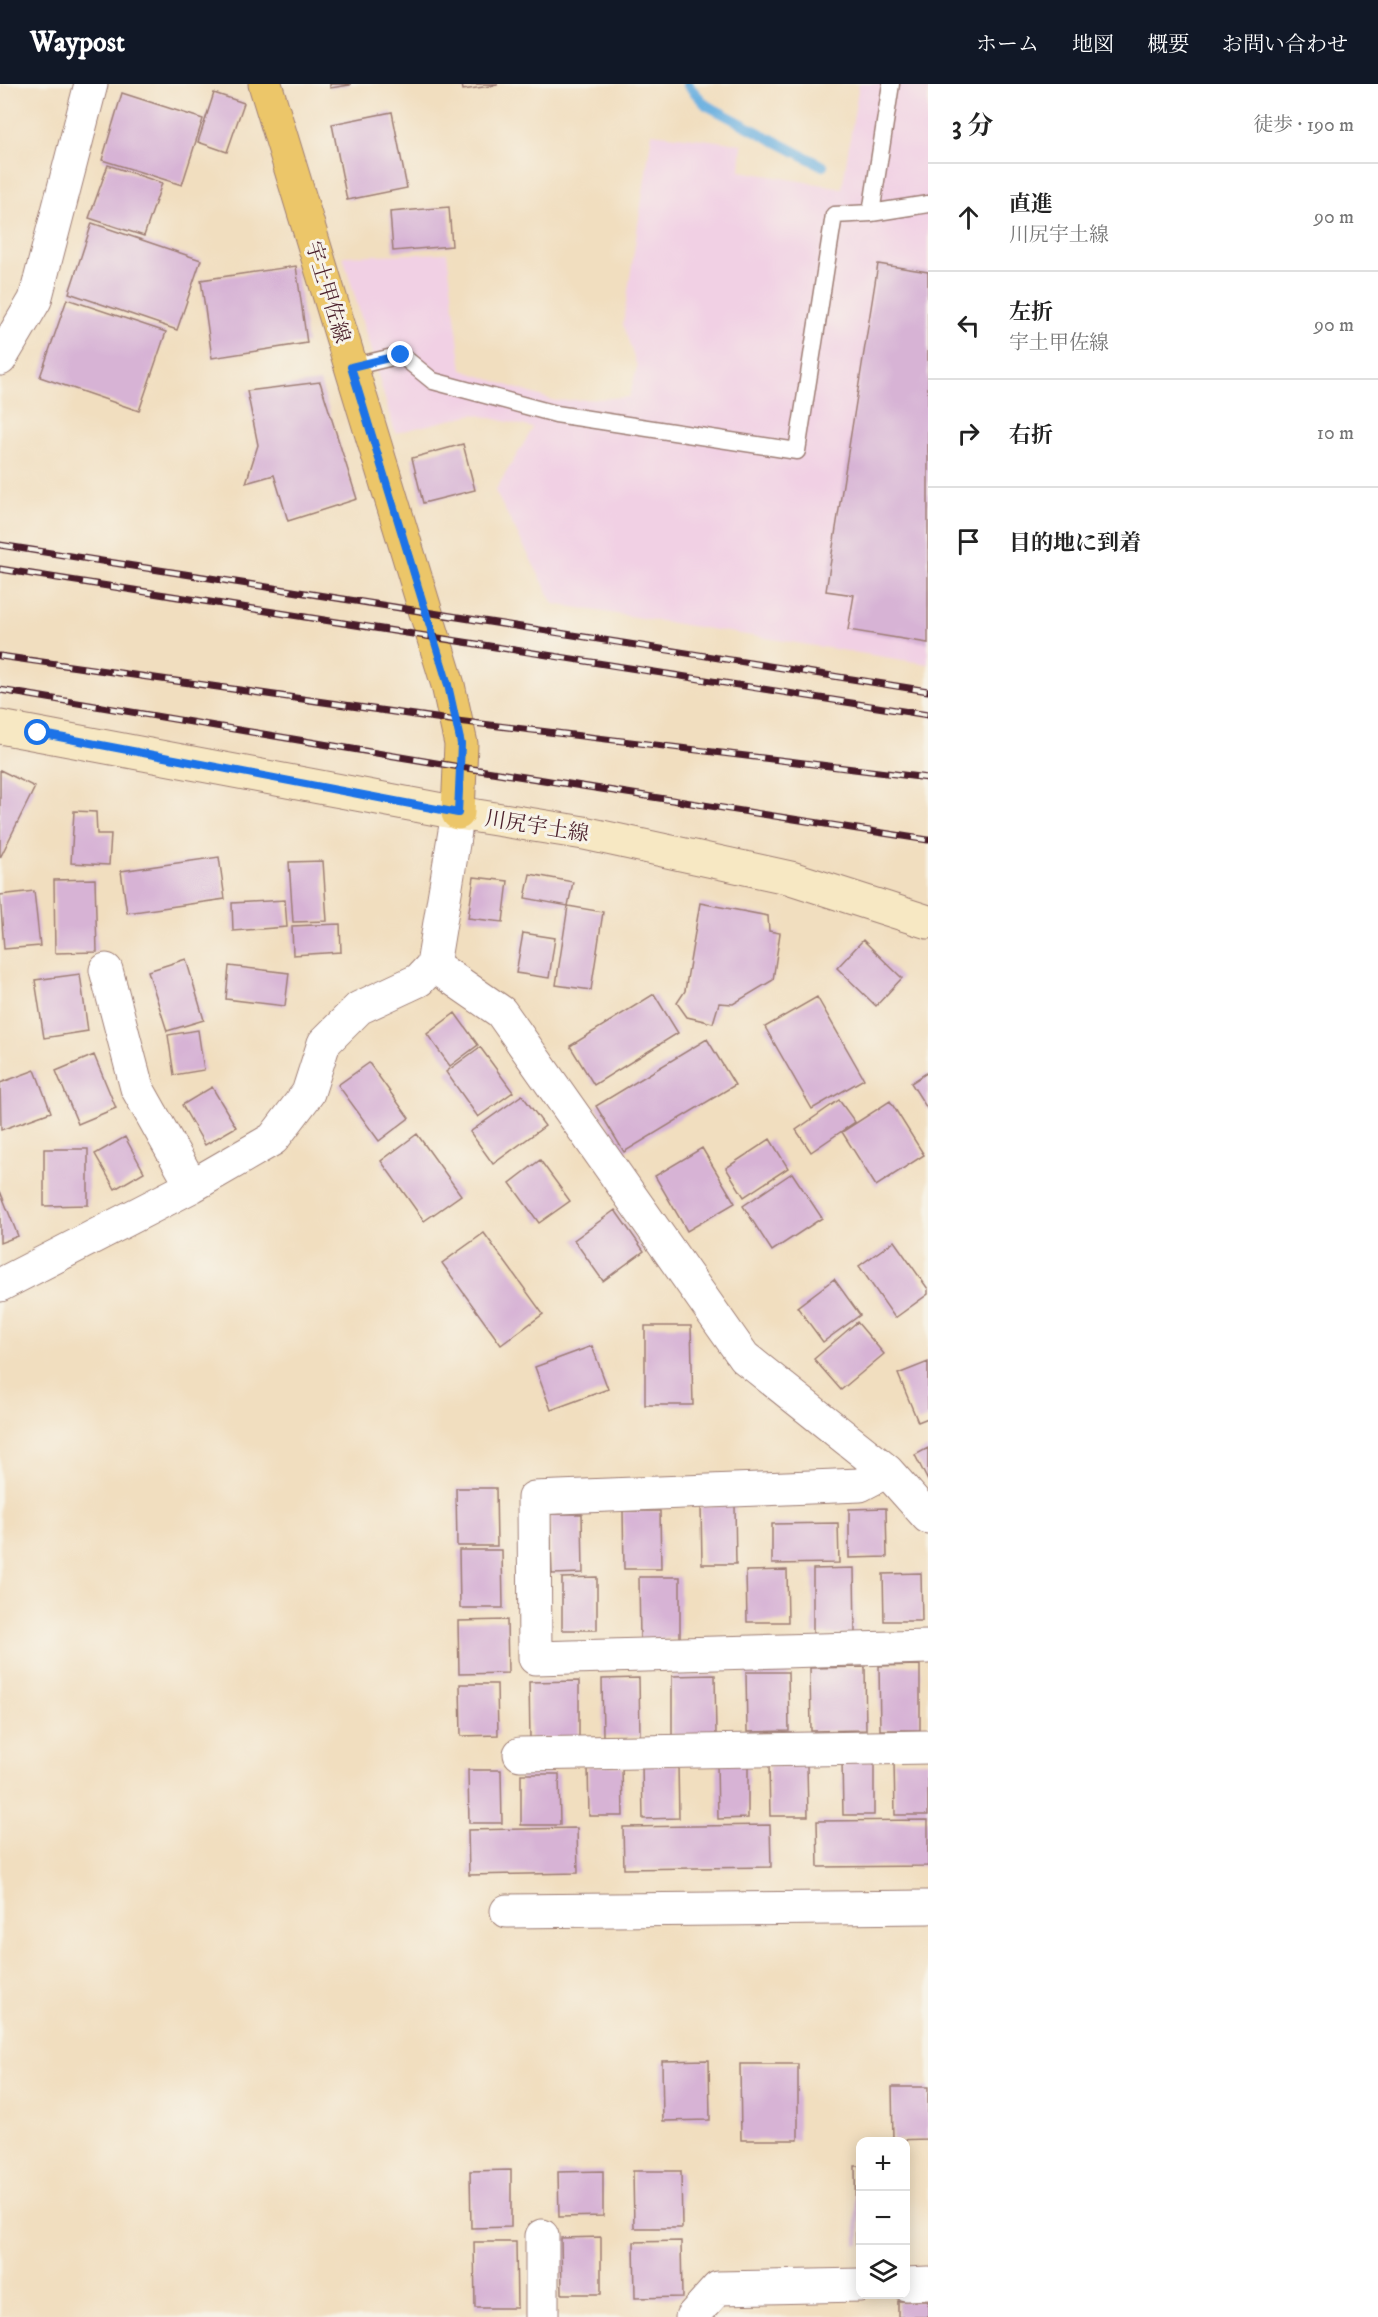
<!DOCTYPE html>
<html lang="ja">
<head>
<meta charset="utf-8">
<style>
	:root { --surface:#fff; --page:#f2f2f2; --text:#222; --muted:#767676; --line:#e0e0e0; --accent:#111827 }
	body { margin:0; font-family:"IM FELL DW Pica","Noto Serif JP",serif; background:var(--page); color:var(--text) }
	.controls { position:absolute; right:18px; bottom:18px; display:grid; overflow:hidden; border-radius:12px; box-shadow:0 3px 15px #0003 }
	.controls button { width:54px; height:54px; display:grid; place-items:center; padding:0; border:0; border-bottom:2px solid var(--line); background:var(--surface); color:var(--text); font:30px sans-serif }
	.stop { position:absolute; width:18px; height:18px; margin:-14px; border:4px solid #1a73e8; border-radius:50%; background:#fff }
	.stop.end { background:#1a73e8; border-color:#fff; box-shadow:0 2px 6px #0008 }
	.list { margin:0; padding:0; list-style:none }
	h2 { display:flex; justify-content:space-between; align-items:center; height:78px; margin:0; padding:0 24px; font-size:26px }
	h2 small { font-size:20px; font-weight:400; color:var(--muted) }
	.list li { display:grid; grid-template-columns:39px 1fr auto; gap:18px; align-items:center; box-sizing:border-box; height:108px; padding:0 24px; border-top:2px solid var(--line) }
	.list b { display:block; font-size:22px; white-space:nowrap }
	.list p { margin:0; font-size:20px; white-space:nowrap; color:var(--muted) }
	.list em { font-size:20px; font-style:normal; color:var(--muted) }
	.icon { flex:none; width:33px; height:33px; fill:none; stroke:currentColor; stroke-width:2; stroke-linecap:round; stroke-linejoin:round }
	.map { position:relative; flex:none; width:928px; height:2233px; overflow:hidden }
	header { display:flex; align-items:center; gap:36px; box-sizing:border-box; height:84px; padding:0 30px; background:var(--accent); color:#fff }
	header strong { font-size:28px }
	nav { display:flex; gap:33px; margin-inline-start:auto; font-size:21px }
	main { display:flex }
	aside { flex:1; background:var(--surface) }
	.map>svg:first-child { display:block }
	.built { fill:#f1d0e4 }
	.lines { fill:none; stroke-linecap:round; stroke-linejoin:round }
	.stream { stroke:#6ab0e0; stroke-width:10 }
	.building { fill:#d7b3d5 }
	.service-casing { stroke:#9e7e75; stroke-width:19 }
	.minor-casing { stroke:#9e7e75; stroke-width:35 }
	.secondary-casing { stroke:#9e7e75; stroke-width:35 }
	.primary-casing { stroke:#9e7e75; stroke-width:35 }
	.service { stroke:#fff; stroke-width:16 }
	.minor { stroke:#fff; stroke-width:33 }
	.secondary { stroke:#f7e8c3; stroke-width:33 }
	.primary { stroke:#ecc669; stroke-width:33 }
	.rail-casing { stroke:#4a1f2b; stroke-width:7 }
	.rail { stroke:#f7f3e8; stroke-width:4.5; stroke-dasharray:14; stroke-linecap:butt }
	.route { stroke:#1a73e8; stroke-width:8 }
	.labels { text-anchor:middle; stroke-width:6; stroke-linejoin:round; paint-order:stroke }
	.street-label { font-size:21px; fill:#4a1f2b; stroke:#f7f3e8 }
</style>
</head>
<body>
<header>
<strong>Waypost</strong>
<nav><a>ホーム</a><a>地図</a><a>概要</a><a>お問い合わせ</a></nav>
</header>
<main>
<div class="map">
<svg width="928" height="2233" viewBox="0 0 928 2233">
	<rect width="100%" height="100%" fill="#f7f3e8"/>
	<filter id="ink" filterUnits="userSpaceOnUse"><feTurbulence type="fractalNoise" baseFrequency=".0167" numOctaves="2"/><feDisplacementMap in="SourceGraphic" scale="12" xChannelSelector="R" yChannelSelector="G"/><feConvolveMatrix kernelMatrix="1 2 1 2 8 2 1 2 1" color-interpolation-filters="sRGB"/></filter>
	<filter id="wash" filterUnits="userSpaceOnUse"><feTurbulence type="fractalNoise" baseFrequency=".008" numOctaves="4" result="noise"/><feDisplacementMap in="SourceGraphic" scale="24" xChannelSelector="R" yChannelSelector="G"/><feGaussianBlur stdDeviation="1.35" result="paint"/><feColorMatrix in="noise" values="0 0 0 0 0 0 0 0 0 0 0 0 0 0 0 0 0 1.4 0 .05"/><feComposite in="paint" operator="in"/></filter>
	<g filter="url(#wash)">
		<rect width="100%" height="100%" fill="#f1debf"/>
		<path class="built" d="M 859,0 L 928,0 L 928,580 L 554,520 L 495,407 L 533,344 L 474,330 L 395,349 L 343,172 L 447,169 L 462,286 L 555,317 L 629,313 L 637,283 L 623,240 L 652,49 L 742,60 L 740,87 L 842,104 Z"/>
		<g class="lines">
			<path class="stream" d="M 687,0 L 706,21 L 823,82"/>
		</g>
		<g id="blocks">
			<path class="building" d="M 330,0 L 350,0 L 350,1 L 330,4 Z
				M 462,0 L 497,0 L 497,1 L 463,6 Z
				M 122,9 L 203,35 L 182,101 L 102,76 Z
				M 214,9 L 244,19 L 227,68 L 198,58 Z
				M 392,28 L 407,104 L 347,116 L 332,40 Z
				M 108,81 L 162,99 L 144,152 L 89,134 Z
				M 449,123 L 452,162 L 393,167 L 390,128 Z
				M 92,139 L 201,176 L 177,246 L 69,209 Z
				M 878,180 L 928,188 L 928,559 L 848,546 L 854,511 L 826,507 Z
				M 296,182 L 307,259 L 212,274 L 201,196 Z
				M 67,215 L 166,248 L 139,327 L 40,293 Z
				M 320,298 L 357,415 L 288,437 L 274,391 L 246,399 L 258,361 L 247,307 Z
				M 463,360 L 475,406 L 423,419 L 412,374 Z
				M 0,686 L 35,703 L 0,774 Z
				M 74,727 L 96,728 L 97,750 L 111,750 L 109,781 L 71,779 Z
				M 219,773 L 225,815 L 127,829 L 121,787 Z
				M 323,777 L 327,837 L 293,838 L 289,778 Z
				M 530,790 L 573,798 L 568,822 L 525,814 Z
				M 474,793 L 508,797 L 503,838 L 468,834 Z
				M 95,795 L 97,868 L 55,869 L 54,796 Z
				M 34,807 L 40,862 L 4,865 L 0,811 Z
				M 285,816 L 287,843 L 233,847 L 232,819 Z
				M 700,819 L 768,832 L 769,847 L 780,849 L 773,896 L 733,920 L 719,919 L 713,939 L 687,933 L 677,919 L 685,907 Z
				M 568,822 L 603,828 L 591,906 L 556,901 Z
				M 340,840 L 341,868 L 293,871 L 292,842 Z
				M 523,849 L 555,854 L 549,894 L 516,889 Z
				M 863,856 L 902,894 L 876,922 L 837,884 Z
				M 186,875 L 204,936 L 167,947 L 148,887 Z
				M 229,882 L 289,889 L 285,922 L 226,915 Z
				M 80,890 L 88,947 L 44,954 L 35,896 Z
				M 654,910 L 678,949 L 594,1001 L 570,962 Z
				M 817,913 L 864,995 L 812,1025 L 765,943 Z
				M 455,929 L 478,961 L 450,982 L 427,950 Z
				M 198,946 L 204,986 L 174,991 L 168,951 Z
				M 707,955 L 735,1001 L 624,1068 L 596,1022 Z
				M 480,963 L 513,1008 L 478,1033 L 446,988 Z
				M 94,971 L 116,1024 L 78,1040 L 56,987 Z
				M 369,979 L 409,1034 L 379,1057 L 338,1001 Z
				M 35,986 L 51,1028 L 1,1046 L 0,999 Z
				M 928,988 L 928,1026 L 911,999 Z
				M 212,1003 L 236,1043 L 205,1061 L 182,1021 Z
				M 522,1011 L 545,1042 L 493,1080 L 470,1048 Z
				M 839,1016 L 855,1038 L 811,1068 L 796,1046 Z
				M 890,1017 L 924,1071 L 876,1102 L 842,1048 Z
				M 417,1050 L 461,1111 L 424,1137 L 381,1077 Z
				M 125,1053 L 144,1088 L 115,1105 L 95,1070 Z
				M 770,1055 L 788,1084 L 744,1113 L 726,1084 Z
				M 702,1064 L 735,1119 L 687,1147 L 655,1092 Z
				M 44,1065 L 88,1065 L 88,1121 L 44,1122 Z
				M 540,1076 L 570,1117 L 539,1139 L 510,1099 Z
				M 792,1089 L 822,1134 L 772,1167 L 743,1122 Z
				M 0,1107 L 18,1152 L 0,1159 Z
				M 615,1126 L 644,1167 L 603,1197 L 574,1156 Z
				M 484,1149 L 543,1230 L 501,1261 L 442,1179 Z
				M 894,1157 L 928,1205 L 928,1210 L 895,1234 L 859,1182 Z
				M 834,1195 L 860,1231 L 823,1258 L 797,1223 Z
				M 857,1238 L 884,1270 L 841,1306 L 814,1275 Z
				M 645,1242 L 691,1242 L 693,1321 L 645,1321 Z
				M 592,1262 L 608,1305 L 551,1326 L 535,1283 Z
				M 928,1278 L 928,1334 L 918,1338 L 898,1290 Z
				M 928,1364 L 928,1397 L 915,1371 Z
				M 456,1404 L 496,1404 L 497,1462 L 457,1462 Z
				M 735,1421 L 736,1480 L 702,1480 L 701,1422 Z
				M 886,1424 L 887,1473 L 849,1474 L 849,1425 Z
				M 623,1427 L 660,1427 L 661,1485 L 624,1485 Z
				M 550,1430 L 582,1430 L 583,1489 L 552,1490 Z
				M 838,1439 L 839,1479 L 772,1480 L 772,1440 Z
				M 459,1466 L 502,1466 L 503,1524 L 460,1524 Z
				M 854,1484 L 855,1550 L 813,1550 L 813,1485 Z
				M 787,1486 L 788,1538 L 747,1538 L 746,1487 Z
				M 921,1489 L 922,1537 L 884,1537 L 883,1490 Z
				M 597,1493 L 597,1546 L 562,1546 L 562,1494 Z
				M 639,1493 L 680,1493 L 680,1554 L 640,1555 Z
				M 507,1536 L 508,1589 L 459,1590 L 458,1537 Z
				M 920,1581 L 920,1646 L 880,1646 L 879,1582 Z
				M 865,1583 L 866,1646 L 811,1647 L 810,1584 Z
				M 746,1588 L 788,1588 L 789,1647 L 747,1648 Z
				M 715,1591 L 716,1651 L 672,1651 L 672,1592 Z
				M 639,1594 L 640,1652 L 603,1652 L 602,1595 Z
				M 579,1597 L 579,1654 L 530,1655 L 529,1598 Z
				M 460,1600 L 497,1600 L 498,1651 L 461,1652 Z
				M 842,1676 L 874,1676 L 874,1731 L 843,1731 Z
				M 894,1677 L 928,1677 L 928,1731 L 895,1731 Z
				M 717,1678 L 748,1678 L 748,1734 L 718,1735 Z
				M 678,1680 L 679,1734 L 643,1735 L 642,1681 Z
				M 807,1681 L 808,1732 L 770,1732 L 769,1682 Z
				M 588,1682 L 622,1682 L 623,1732 L 589,1732 Z
				M 468,1686 L 501,1686 L 502,1739 L 469,1739 Z
				M 521,1690 L 559,1690 L 560,1741 L 521,1741 Z
				M 928,1736 L 928,1782 L 818,1783 L 817,1737 Z
				M 770,1741 L 771,1783 L 624,1785 L 623,1743 Z
				M 577,1744 L 578,1789 L 469,1791 L 468,1746 Z
				M 709,1976 L 710,2036 L 663,2037 L 662,1977 Z
				M 740,1980 L 798,1980 L 798,2056 L 741,2056 Z
				M 892,2003 L 928,2003 L 928,2055 L 893,2056 Z
				M 855,2082 L 860,2082 L 860,2161 L 856,2161 Z
				M 511,2086 L 511,2143 L 471,2144 L 470,2087 Z
				M 603,2087 L 603,2132 L 559,2133 L 558,2088 Z
				M 633,2087 L 681,2087 L 682,2144 L 634,2144 Z
				M 601,2153 L 601,2210 L 562,2210 L 561,2154 Z
				M 681,2157 L 682,2213 L 635,2214 L 634,2158 Z
				M 474,2158 L 516,2158 L 517,2224 L 475,2224 Z
				M 898,2217 L 928,2217 L 928,2233 L 898,2233 Z"/>
		</g>
	</g>
	<g filter="url(#ink)">
		<use href="#blocks" fill-opacity="0" stroke="#9e7e75" stroke-width="1.5"/>
		<g class="lines">
			<defs>
				<path id="service" d="M 871,129 L 891,0
					M 351,283 L 401,271 L 433,297 L 556,330 L 797,367 L 834,131 L 871,129 L 928,120"/>
				<path id="minor" d="M 0,275 L 35,216 L 91,0
					M 433,881 L 501,928 L 744,1273 L 887,1387 L 928,1433
					M 106,886 L 137,1004 L 192,1102
					M 0,1201 L 192,1102 L 273,1055 L 308,1009 L 324,959 L 359,924 L 419,896 L 433,881 L 458,729
					M 887,1387 L 860,1401 L 534,1414 L 535,1574 L 928,1563
					M 520,1670 L 928,1663
					M 507,1827 L 928,1823
					M 906,2200 L 928,2199
					M 542,2233 L 542,2152
					M 692,2233 L 718,2204 L 860,2201"/>
				<path id="secondary" d="M 0,643 L 458,729 L 584,749 L 791,794 L 928,838"/>
				<path id="primary" d="M 265,0 L 448,601 L 461,660 L 458,729"/>
			</defs>
			<use href="#service" class="service-casing"/>
			<use href="#minor" class="minor-casing"/>
			<use href="#secondary" class="secondary-casing"/>
			<use href="#primary" class="primary-casing"/>
			<use href="#service" class="service"/>
			<use href="#minor" class="minor"/>
			<use href="#secondary" class="secondary"/>
			<use href="#primary" class="primary"/>
			<defs>
				<path id="rail" d="M 0,461 L 928,607
					M 0,485 L 928,631
					M 0,572 L 457,637 L 928,694
					M 0,606 L 460,683 L 928,756"/>
			</defs>
			<use href="#rail" class="rail-casing"/>
			<use href="#rail" class="rail"/>
		</g>
	</g>
	<g class="lines" filter="url(#ink)">
		<path class="route" d="M 38,649 L 458,729 L 461,660 L 448,601 L 351,283 L 401,271"/>
	</g>
	<g class="labels">
		<g class="street-label">
			<text transform="translate(328 208) rotate(73)" y="7">宇土甲佐線</text>
			<text transform="translate(537 742) rotate(9)" y="7">川尻宇土線</text>
		</g>
	</g>
</svg>
<div class="controls">
<button>+</button>
<button>−</button>
<button><svg class="icon" aria-label="layers" viewBox="0 0 24 24"><path d="M12 4l9 5-9 5-9-5zM3 14l9 5 9-5"/></svg></button>
</div>
<div class="stop" style="left:38px;top:649px"></div>
<div class="stop end" style="left:401px;top:271px"></div>
</div>
<aside>
<h2>3 分<small>徒歩 · 190 m</small></h2>
<ul class="list">
<li><svg class="icon" aria-label="ahead" viewBox="0 0 24 24"><path d="M12 20V5M6 11l6-6 6 6"/></svg><div><b>直進</b><p>川尻宇土線</p></div><em>90 m</em></li>
<li><svg class="icon" aria-label="left" viewBox="0 0 24 24"><path d="M17 20v-9H6M10 6l-5 5 5 5"/></svg><div><b>左折</b><p>宇土甲佐線</p></div><em>90 m</em></li>
<li><svg class="icon" aria-label="right" viewBox="0 0 24 24"><path d="M7 20v-9h11M14 6l5 5-5 5"/></svg><div><b>右折</b></div><em>10 m</em></li>
<li><svg class="icon" aria-label="arrive" viewBox="0 0 24 24"><path d="M6 21V4h12l-3 4 3 4H6"/></svg><div><b>目的地に到着</b></div></li>
</ul>
</aside>
</main>
</body>
</html>
